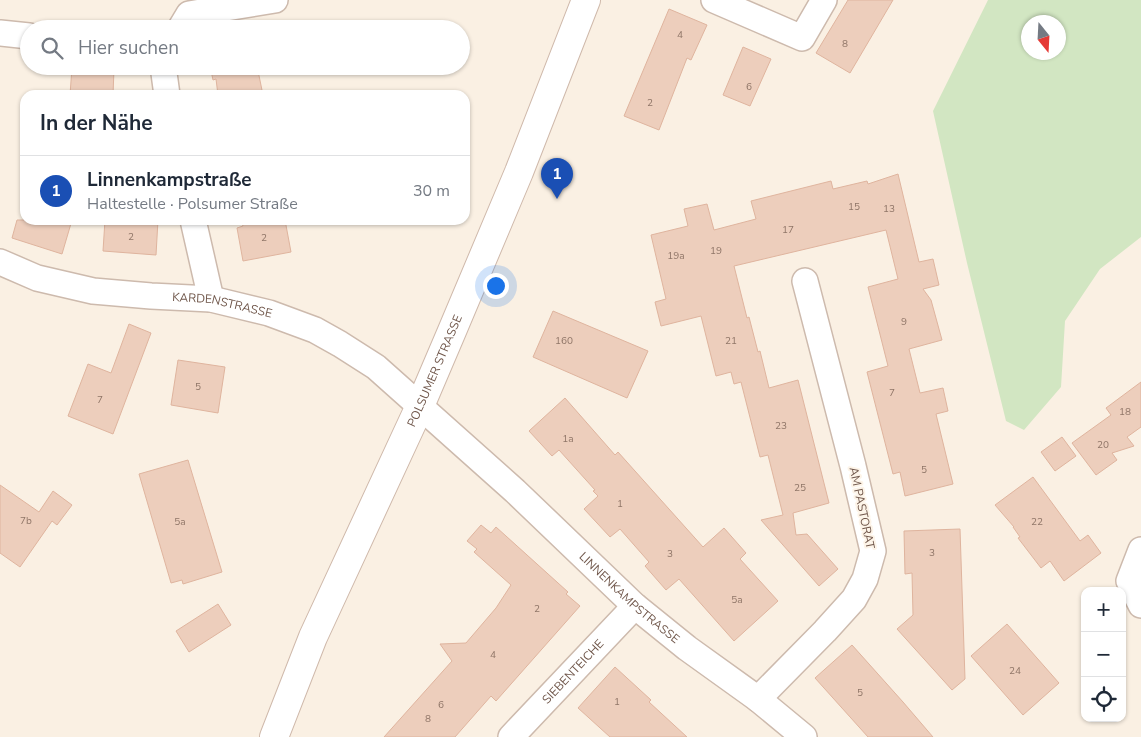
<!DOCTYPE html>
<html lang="de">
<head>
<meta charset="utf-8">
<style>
	:root { --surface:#fff; --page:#f2f2f3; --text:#1f2937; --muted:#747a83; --line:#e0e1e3; --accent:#d93025 }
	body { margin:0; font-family:"Nunito Sans",sans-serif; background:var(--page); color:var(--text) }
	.controls { position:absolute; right:15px; bottom:15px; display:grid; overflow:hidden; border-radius:10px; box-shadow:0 1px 4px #0004 }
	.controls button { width:45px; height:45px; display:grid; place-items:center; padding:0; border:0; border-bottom:1px solid var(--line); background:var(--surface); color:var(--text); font:25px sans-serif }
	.compass { position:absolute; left:1021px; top:15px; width:45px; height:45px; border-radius:50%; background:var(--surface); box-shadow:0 1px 4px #0004; rotate:162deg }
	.you { position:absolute; left:495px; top:285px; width:18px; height:18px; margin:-12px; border:4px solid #fff; border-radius:50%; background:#1a73e8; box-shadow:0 0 0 8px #1a73e833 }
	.badge { display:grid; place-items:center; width:32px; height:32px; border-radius:50%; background:var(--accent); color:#fff; font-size:16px; font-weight:700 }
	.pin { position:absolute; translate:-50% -41px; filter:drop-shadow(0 1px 2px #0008) }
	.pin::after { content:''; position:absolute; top:26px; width:18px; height:15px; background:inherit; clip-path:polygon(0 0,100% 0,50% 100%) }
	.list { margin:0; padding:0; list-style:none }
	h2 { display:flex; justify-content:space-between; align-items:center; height:65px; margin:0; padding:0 20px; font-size:21px }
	h2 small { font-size:16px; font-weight:400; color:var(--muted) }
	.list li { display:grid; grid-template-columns:32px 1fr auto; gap:15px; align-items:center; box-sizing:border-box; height:70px; padding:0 20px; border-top:1px solid var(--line) }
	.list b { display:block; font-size:19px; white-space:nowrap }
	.list p { margin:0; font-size:16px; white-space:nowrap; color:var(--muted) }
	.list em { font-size:16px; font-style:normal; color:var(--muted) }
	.icon { flex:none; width:28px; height:28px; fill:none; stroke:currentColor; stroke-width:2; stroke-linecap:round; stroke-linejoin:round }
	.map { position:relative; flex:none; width:1141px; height:737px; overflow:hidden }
	.search { position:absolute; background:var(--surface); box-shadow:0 1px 4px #0004; left:20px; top:20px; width:450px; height:55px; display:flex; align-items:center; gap:12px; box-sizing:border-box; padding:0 18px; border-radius:28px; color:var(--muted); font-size:19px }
	.panel { position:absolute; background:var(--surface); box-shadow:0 1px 4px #0004; left:20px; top:90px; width:450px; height:135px; border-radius:15px }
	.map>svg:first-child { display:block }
	.green { fill:#d2e6c2; fill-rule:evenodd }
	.building { fill:#edcebc; stroke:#dfb49e }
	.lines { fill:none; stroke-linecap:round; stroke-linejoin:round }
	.minor-casing { stroke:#cdbaad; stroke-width:28 }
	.secondary-casing { stroke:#cfb9ab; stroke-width:30 }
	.minor { stroke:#fff; stroke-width:25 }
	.secondary { stroke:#fff; stroke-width:28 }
	.labels { text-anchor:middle; stroke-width:4; stroke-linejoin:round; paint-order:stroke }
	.number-label { font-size:10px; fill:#8f7567 }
	.street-label { font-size:12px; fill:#70574b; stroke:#fdf4e8 }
</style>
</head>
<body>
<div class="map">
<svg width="1141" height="737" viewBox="0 0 1141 737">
	<rect width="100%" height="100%" fill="#faf0e3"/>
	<path class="green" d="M 988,0 L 1141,0 L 1141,237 L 1100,269 L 1065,321 L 1061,387 L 1024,430 L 1006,421 L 967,263 L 933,111 ZM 1028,22 L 1058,22 L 1058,52 L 1028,52 Z"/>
	<path class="building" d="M 848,0 L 893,0 L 850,73 L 816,53 Z
		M 669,9 L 707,25 L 691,60 L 687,58 L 659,130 L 624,116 Z
		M 743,47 L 771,59 L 750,106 L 723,95 Z
		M 210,66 L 257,66 L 263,95 L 218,95 L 216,79 L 213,80 Z
		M 72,67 L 114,69 L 113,95 L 70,95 Z
		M 898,174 L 919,262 L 933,259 L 939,285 L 923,289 L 931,300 L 942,340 L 909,349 L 920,393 L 943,388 L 948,411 L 936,414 L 953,484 L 905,496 L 900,472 L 893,474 L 867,372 L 888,366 L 868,287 L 898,279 L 886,230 L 734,266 L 747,318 L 749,317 L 758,352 L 760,351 L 769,388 L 798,380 L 829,503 L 793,513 L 796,535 L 807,534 L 838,569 L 819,586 L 761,520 L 783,515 L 768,455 L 760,457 L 741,382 L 734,384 L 731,372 L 716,376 L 701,316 L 661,326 L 655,302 L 666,299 L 651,235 L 688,226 L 684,209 L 707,204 L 714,230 L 756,219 L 751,201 L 831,181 L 833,189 L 867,181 L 868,184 Z
		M 17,220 L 72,220 L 62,254 L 12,238 Z
		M 105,220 L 158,220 L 156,255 L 103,251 Z
		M 241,220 L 285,220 L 291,252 L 243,261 L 237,228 L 243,226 Z
		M 553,311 L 648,351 L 627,398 L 533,357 Z
		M 129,324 L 151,333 L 113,434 L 68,416 L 88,364 L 111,373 Z
		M 178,360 L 225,367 L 218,413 L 171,405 Z
		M 1141,382 L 1141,427 L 1127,437 L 1134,446 L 1112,453 L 1117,460 L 1096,475 L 1072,443 L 1111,415 L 1106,408 Z
		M 565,398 L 615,455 L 618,452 L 703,547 L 724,528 L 746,553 L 740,559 L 778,601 L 734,641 L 679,579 L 666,590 L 645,566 L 649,562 L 620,529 L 610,537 L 584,509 L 598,496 L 593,491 L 595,490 L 559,450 L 552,456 L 529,431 Z
		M 1062,437 L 1076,456 L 1055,471 L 1041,452 Z
		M 188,460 L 222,572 L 183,584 L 182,580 L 171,583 L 139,474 Z
		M 1033,477 L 1080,541 L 1088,535 L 1101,553 L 1064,581 L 1050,561 L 1041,568 L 1018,538 L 1020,537 L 1013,527 L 1014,527 L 995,505 Z
		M 0,485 L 39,512 L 53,491 L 72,505 L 57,525 L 52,521 L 20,567 L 0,553 Z
		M 481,525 L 491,533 L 496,527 L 568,592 L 566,594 L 580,606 L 496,701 L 491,696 L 455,737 L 384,737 L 452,661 L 440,644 L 466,643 L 496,608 L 511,585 L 474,552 L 477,549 L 467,541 Z
		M 960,529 L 965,679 L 952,690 L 897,629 L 913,615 L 912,573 L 905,574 L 904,531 Z
		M 218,604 L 231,625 L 189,652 L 176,631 Z
		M 1007,624 L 1059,683 L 1023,715 L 971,656 Z
		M 852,645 L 903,702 L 933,737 L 868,737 L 815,678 Z
		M 615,667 L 651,700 L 649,702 L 687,737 L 610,737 L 578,708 Z"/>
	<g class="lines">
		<defs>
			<g id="minor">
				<path d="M 714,0 L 802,38 L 824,0"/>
				<path d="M 180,29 L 189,14 L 275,0"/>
				<path d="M 0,33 L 29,36"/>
				<path d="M 163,66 L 167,95"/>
				<path d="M 193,220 L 211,299"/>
				<path id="s1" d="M 0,262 L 37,278 L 93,291 L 151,296 L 211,299 L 269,313 L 315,330 L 340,344 L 376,367 L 515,491 L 635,606 L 687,648 L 758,699 L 804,737"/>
				<path d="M 1141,550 L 1129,581 L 1141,605"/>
				<path d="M 758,699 L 825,631 L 854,599 L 865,579 L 873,551 L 853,466 L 805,281"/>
				<path id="s2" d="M 511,737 L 635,606"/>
			</g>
			<g id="secondary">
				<path id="s3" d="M 274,737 L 313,637 L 420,406 L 452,331 L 519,172 L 586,0"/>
			</g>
		</defs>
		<use href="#minor" class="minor-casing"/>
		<use href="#secondary" class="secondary-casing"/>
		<use href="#minor" class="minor"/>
		<use href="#secondary" class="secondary"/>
	</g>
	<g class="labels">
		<g class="number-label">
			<text x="680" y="38">4</text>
			<text x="845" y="47">8</text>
			<text x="749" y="90">6</text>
			<text x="650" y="106">2</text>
			<text x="854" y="210">15</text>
			<text x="889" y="212">13</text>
			<text x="788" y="233">17</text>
			<text x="131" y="240">2</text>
			<text x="264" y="241">2</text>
			<text x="716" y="254">19</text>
			<text x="676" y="259">19a</text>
			<text x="904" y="325">9</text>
			<text x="564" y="344">160</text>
			<text x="731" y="344">21</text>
			<text x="198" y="390">5</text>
			<text x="892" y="396">7</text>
			<text x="100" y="403">7</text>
			<text x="1125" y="415">18</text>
			<text x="781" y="429">23</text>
			<text x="568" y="442">1a</text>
			<text x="1103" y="448">20</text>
			<text x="924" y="473">5</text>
			<text x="800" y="491">25</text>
			<text x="620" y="507">1</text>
			<text x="26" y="524">7b</text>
			<text x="180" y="525">5a</text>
			<text x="1037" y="525">22</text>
			<text x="932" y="556">3</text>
			<text x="670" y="557">3</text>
			<text x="737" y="603">5a</text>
			<text x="537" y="612">2</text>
			<text x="493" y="658">4</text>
			<text x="1015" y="674">24</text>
			<text x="860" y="696">5</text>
			<text x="617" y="705">1</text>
			<text x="441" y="708">6</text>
			<text x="428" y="722">8</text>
		</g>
		<g class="street-label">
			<text dy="4" stroke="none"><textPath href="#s1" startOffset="228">KARDENSTRASSE</textPath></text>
			<text dy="4" stroke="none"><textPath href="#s3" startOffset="400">POLSUMER STRASSE</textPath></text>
			<text transform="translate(862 508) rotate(78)" y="4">AM PASTORAT</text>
			<text dy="4" stroke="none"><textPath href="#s1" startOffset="739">LINNENKAMPSTRASSE</textPath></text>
			<text dy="4" stroke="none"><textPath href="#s2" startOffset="90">SIEBENTEICHE</textPath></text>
		</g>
	</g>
</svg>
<div class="controls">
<button>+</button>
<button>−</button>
<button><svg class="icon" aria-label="locate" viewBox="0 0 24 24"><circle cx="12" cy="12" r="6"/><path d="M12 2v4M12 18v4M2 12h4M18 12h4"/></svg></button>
</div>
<svg class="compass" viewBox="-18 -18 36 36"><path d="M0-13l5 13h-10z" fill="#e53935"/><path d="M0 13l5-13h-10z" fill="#747a83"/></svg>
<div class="you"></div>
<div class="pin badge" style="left:557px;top:199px;background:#1a4fb4">1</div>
<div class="search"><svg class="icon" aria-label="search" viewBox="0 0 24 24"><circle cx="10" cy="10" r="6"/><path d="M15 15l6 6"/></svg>Hier suchen</div>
<section class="panel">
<h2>In der Nähe<small></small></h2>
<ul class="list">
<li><span class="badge" style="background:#1a4fb4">1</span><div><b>Linnenkampstraße</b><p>Haltestelle · Polsumer Straße</p></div><em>30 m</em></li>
</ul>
</section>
</div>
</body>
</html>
